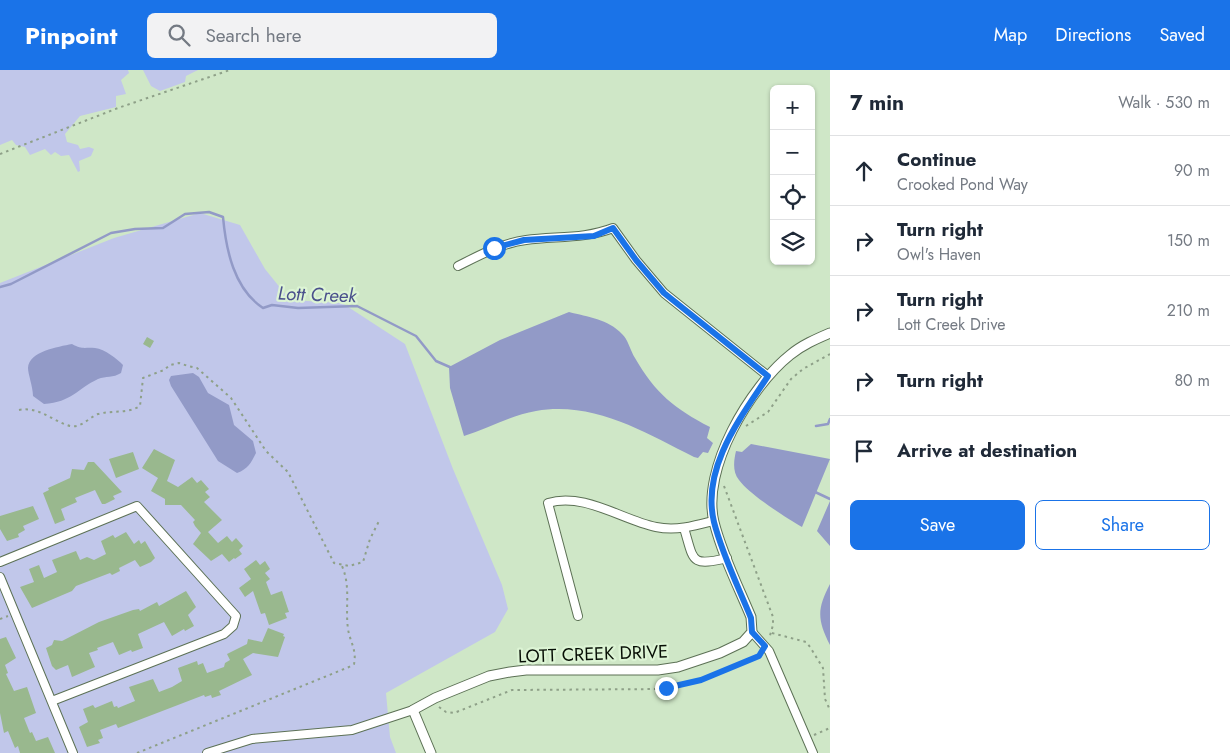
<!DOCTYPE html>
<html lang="en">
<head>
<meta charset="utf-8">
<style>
	:root { --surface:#fff; --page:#f2f2f3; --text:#1f2937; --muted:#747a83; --line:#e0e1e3; --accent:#1a73e8 }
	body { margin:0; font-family:Jost,sans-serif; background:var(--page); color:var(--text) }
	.controls { position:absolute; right:15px; top:15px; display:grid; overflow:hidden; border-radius:8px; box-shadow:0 1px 4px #0004 }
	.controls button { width:45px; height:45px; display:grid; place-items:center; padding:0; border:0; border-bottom:1px solid var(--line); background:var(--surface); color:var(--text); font:25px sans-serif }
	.stop { position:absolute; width:15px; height:15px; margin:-11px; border:4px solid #1a73e8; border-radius:50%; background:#fff }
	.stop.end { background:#1a73e8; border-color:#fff; box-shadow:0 1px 5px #0008 }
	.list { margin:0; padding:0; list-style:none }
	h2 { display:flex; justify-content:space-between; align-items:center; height:65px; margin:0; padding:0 20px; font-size:21px }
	h2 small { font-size:16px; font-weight:400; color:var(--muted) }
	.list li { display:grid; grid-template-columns:32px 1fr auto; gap:15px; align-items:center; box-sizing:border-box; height:70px; padding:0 20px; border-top:1px solid var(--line) }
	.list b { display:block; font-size:19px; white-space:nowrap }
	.list p { margin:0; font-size:16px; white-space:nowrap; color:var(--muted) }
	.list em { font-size:16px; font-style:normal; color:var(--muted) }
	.actions { display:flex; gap:10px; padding:15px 20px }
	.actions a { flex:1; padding:11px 0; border:1px solid var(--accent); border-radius:8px; text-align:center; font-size:18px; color:var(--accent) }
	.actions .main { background:var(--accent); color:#fff }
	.icon { flex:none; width:28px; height:28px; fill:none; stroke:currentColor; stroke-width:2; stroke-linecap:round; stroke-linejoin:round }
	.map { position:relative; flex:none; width:830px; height:683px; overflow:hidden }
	header { display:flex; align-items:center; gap:30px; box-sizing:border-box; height:70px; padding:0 25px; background:var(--accent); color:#fff }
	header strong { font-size:24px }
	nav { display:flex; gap:28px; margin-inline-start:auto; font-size:18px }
	.search { width:350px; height:45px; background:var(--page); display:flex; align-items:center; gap:12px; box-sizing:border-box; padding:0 18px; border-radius:8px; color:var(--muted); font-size:19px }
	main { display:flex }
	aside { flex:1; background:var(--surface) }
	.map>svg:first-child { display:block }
	.green { fill:#c1c7ea }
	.water { fill:#929ac7 }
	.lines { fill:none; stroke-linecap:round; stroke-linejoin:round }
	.stream { stroke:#929ac7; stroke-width:2.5 }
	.building { fill:#99b88e }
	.minor-casing { stroke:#5c7155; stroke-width:10 }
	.tertiary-casing { stroke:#5c7155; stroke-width:11 }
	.path { stroke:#8ea088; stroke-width:2; stroke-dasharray:2.5 4; stroke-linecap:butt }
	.minor { stroke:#fff; stroke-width:8 }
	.tertiary { stroke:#fff; stroke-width:9 }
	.route { stroke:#1a73e8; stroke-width:6 }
	.labels { text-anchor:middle; stroke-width:4.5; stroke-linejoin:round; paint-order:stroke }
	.street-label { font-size:18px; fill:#070f05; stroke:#dcf4d4 }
	.water-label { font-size:19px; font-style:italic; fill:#4a508c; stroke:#dcf4d4 }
</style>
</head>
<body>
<header>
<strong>Pinpoint</strong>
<div class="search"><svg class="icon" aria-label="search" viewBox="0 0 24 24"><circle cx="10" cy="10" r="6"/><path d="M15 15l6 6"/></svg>Search here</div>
<nav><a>Map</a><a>Directions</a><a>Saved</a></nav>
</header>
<main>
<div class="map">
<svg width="830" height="683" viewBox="0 0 830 683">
	<rect width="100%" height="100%" fill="#cfe7c7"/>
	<path class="green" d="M 0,0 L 128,0 L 129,3 L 121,10 L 126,24 L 116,26 L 116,37 L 80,46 L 65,64 L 67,72 L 78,75 L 80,79 L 89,77 L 94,79 L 91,86 L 79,91 L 80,101 L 78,102 L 69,85 L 61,86 L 55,82 L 51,85 L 45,79 L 30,85 L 25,77 L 16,75 L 12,70 L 0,75 Z
		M 143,0 L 198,0 L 186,6 L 185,12 L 160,21 L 151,16 Z
		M 200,143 L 240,155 L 265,199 L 290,230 L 342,233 L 405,274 L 453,399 L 502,515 L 508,539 L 495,562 L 386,623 L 390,667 L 396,683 L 0,683 L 0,213 L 114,168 Z"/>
	<path class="water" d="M 569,242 C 588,247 608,249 622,264 C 628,269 630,280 635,288 C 655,323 675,339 710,357 L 707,368 L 713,373 L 708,383 L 703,382 L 698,388 L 694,387 C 644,362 594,331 536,341 C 511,345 488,359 464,366 L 450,318 L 449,297 L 500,270 Z
		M 72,274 C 83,280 84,277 95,278 C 105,279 117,289 123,295 L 121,303 C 113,308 106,306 98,309 C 77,319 72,332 44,334 L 33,326 C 33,317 28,304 28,298 C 29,281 58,277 72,274 Z
		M 193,303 L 199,307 L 208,323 L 229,335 L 234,355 L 253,371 L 256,383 C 251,393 248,399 237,403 L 218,391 L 171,316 L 169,310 L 171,306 Z
		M 751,374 L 830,389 L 802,457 C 785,447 750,425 739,410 C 732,401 734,390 736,381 L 742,382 Z
		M 830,431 L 830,476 L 817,461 Z
		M 830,514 L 830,575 C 817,549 817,539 830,514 Z"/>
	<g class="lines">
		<path class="stream" d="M 0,217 L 11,214 L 111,163 L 135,159 L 163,158 L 185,144 L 209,142 L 223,147 C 226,180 234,219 263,238 L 272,235 L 298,238 L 357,236 L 416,266 L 436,291 L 452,298
			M 816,356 L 828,354 L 830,349
			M 813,421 L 830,429"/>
	</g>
	<path class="building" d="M 147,267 L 154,271 L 150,278 L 143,274 Z
		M 154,379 L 175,390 L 167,411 L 178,417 L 192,407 L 197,413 L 201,410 L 209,419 L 205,422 L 210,427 L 204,432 L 222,450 L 208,462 L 218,473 L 227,466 L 232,472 L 236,468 L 243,476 L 239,480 L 242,484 L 235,489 L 234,488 L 229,492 L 222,484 L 211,491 L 209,489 L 193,474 L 201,463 L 195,456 L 193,452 L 195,450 L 181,435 L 165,435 L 165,429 L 151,421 L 158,408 L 142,398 Z
		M 133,382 L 139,399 L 116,408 L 109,389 Z
		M 88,392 L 94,392 L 122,422 L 113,426 L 115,429 L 105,434 L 102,434 L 95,420 L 75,428 L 77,432 L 61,439 L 65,450 L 55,454 L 43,423 L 49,420 L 48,418 L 70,408 L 72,399 L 84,400 Z
		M 33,436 L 39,449 L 23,456 L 25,460 L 18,464 L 19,467 L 7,471 L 0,459 L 0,446 Z
		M 126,462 L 134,474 L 139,470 L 141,474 L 145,471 L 155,488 L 151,492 L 140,497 L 135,490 L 119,498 L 120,501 L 112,505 L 110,503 L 76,516 L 72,521 L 32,538 L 20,517 L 34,512 L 29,499 L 39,495 L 44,508 L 57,502 L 52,490 L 76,481 L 80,490 L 87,487 L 94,490 L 106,484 L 101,471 L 113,465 L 115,468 Z
		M 256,490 L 260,495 L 265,491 L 270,499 L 265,503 L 270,509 L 266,512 L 271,525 L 282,521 L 289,542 L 285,543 L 287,548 L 269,555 L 265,543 L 261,544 L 253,521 L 245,527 L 239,518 L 251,509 L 244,499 Z
		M 186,521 L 196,537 L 188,545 L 194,556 L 185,561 L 184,559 L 172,566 L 164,552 L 138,564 L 143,578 L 132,582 L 131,580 L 119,585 L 113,572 L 97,578 L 98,580 L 89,583 L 95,597 L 72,607 L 68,595 L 56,600 L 52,596 L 46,578 L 52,575 L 54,570 L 62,571 L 99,552 L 133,540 L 139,539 L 140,541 L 157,532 L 159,536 Z
		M 268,558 L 284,564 L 283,566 L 285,567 L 278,587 L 253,583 L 243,589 L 252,605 L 219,621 L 221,625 L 212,628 L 211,625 L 205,627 L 204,625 L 118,658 L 116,654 L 100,660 L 103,668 L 98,670 L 100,673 L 87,677 L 79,657 L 88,652 L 83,639 L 93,635 L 95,638 L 112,631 L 114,637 L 117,636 L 118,638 L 135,631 L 129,617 L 153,609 L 159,622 L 172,617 L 182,611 L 178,598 L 197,591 L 198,595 L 203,593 L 207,603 L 224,597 L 225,593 L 230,590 L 227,584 L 247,574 L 248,569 L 262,572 Z
		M 6,567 L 16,588 L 5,595 L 8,603 L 6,604 L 14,621 L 27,617 L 36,643 L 24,648 L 30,663 L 32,662 L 36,671 L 48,667 L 55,683 L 20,683 L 18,676 L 15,678 L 8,661 L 4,663 L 0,643 L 0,569 Z"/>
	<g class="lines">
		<defs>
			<path id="minor" d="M 458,196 C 480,185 502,173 526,170 C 556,166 585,169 613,158 L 636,190 L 664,223 L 768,306
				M 684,458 C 694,491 690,497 727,488
				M 0,492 L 137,436 L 236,546 L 233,556 L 224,564 L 52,631
				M 0,507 L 73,683
				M 578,546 L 548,433 C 584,422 622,450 656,457 C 676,461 694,456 713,451
				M 752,562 L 769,581 L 813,683
				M 207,683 L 252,669 L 352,660 L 413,640"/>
			<path id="tertiary" d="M 431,683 L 413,640 L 435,628 L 489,606 L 510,602 L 526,600 L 658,600 L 678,597 L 720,583 L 743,572 L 752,562 L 751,547 C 738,516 722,484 714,452 C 701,399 750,317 790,285 C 802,275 816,269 830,263"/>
		</defs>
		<use href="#minor" class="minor-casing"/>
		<use href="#tertiary" class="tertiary-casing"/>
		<path class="path" d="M 0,84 L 118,38 L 230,0
			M 19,340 C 39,336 52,351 70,356 C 82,358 88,348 98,344 C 113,340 127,344 140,336 L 143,308 L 164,300 L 170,295 L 179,293 L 188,296 L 197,298 L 231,328 L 266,381 L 288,402 L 334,493 L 349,496 L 363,492 L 370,469 L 379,451
			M 746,356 L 768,342 L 791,309 L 803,299 L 830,284
			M 724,416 L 773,547 L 773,555 L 769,569
			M 0,549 L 8,546
			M 772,563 L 806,572 L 810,577 L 823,598 L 825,629 L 830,640
			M 439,637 L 446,642 L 454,643 L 512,620 L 666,619 L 701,610 L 761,584
			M 814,665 L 830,658
			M 137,683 L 349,597 L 354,594 C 357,580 350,572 348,559 C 345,537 351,517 342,496"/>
		<use href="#minor" class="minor"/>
		<use href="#tertiary" class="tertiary"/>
	</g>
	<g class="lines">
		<path class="route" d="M 494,178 L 524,170 L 594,166 L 613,158 L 636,190 L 664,223 L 768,306 C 741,347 701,398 714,452 C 722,484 738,516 751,548 L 752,562 L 765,576 L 759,586 L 701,610 L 666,618"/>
	</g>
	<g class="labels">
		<g class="street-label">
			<text transform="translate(593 584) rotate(-2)" y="6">LOTT CREEK DRIVE</text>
		</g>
		<g class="water-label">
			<text transform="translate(317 224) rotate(2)" y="7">Lott Creek</text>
		</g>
	</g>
</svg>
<div class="controls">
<button>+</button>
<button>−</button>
<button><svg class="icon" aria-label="locate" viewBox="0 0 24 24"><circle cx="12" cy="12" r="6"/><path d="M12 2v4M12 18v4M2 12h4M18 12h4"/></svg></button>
<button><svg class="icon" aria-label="layers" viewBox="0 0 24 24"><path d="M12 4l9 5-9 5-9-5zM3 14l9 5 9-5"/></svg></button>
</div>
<div class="stop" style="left:494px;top:178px"></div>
<div class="stop end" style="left:666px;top:618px"></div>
</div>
<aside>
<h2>7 min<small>Walk · 530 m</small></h2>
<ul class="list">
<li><svg class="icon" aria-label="ahead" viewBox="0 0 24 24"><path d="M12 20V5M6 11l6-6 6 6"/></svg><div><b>Continue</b><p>Crooked Pond Way</p></div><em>90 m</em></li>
<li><svg class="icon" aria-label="right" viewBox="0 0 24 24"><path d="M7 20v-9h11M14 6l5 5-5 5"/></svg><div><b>Turn right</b><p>Owl's Haven</p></div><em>150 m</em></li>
<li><svg class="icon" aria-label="right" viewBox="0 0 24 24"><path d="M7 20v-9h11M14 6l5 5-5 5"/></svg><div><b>Turn right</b><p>Lott Creek Drive</p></div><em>210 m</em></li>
<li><svg class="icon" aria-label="right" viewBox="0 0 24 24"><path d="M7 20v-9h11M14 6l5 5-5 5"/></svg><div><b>Turn right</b></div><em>80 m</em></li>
<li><svg class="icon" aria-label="arrive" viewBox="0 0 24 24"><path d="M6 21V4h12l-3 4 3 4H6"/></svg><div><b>Arrive at destination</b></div></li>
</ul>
<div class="actions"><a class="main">Save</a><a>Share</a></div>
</aside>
</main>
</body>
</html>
